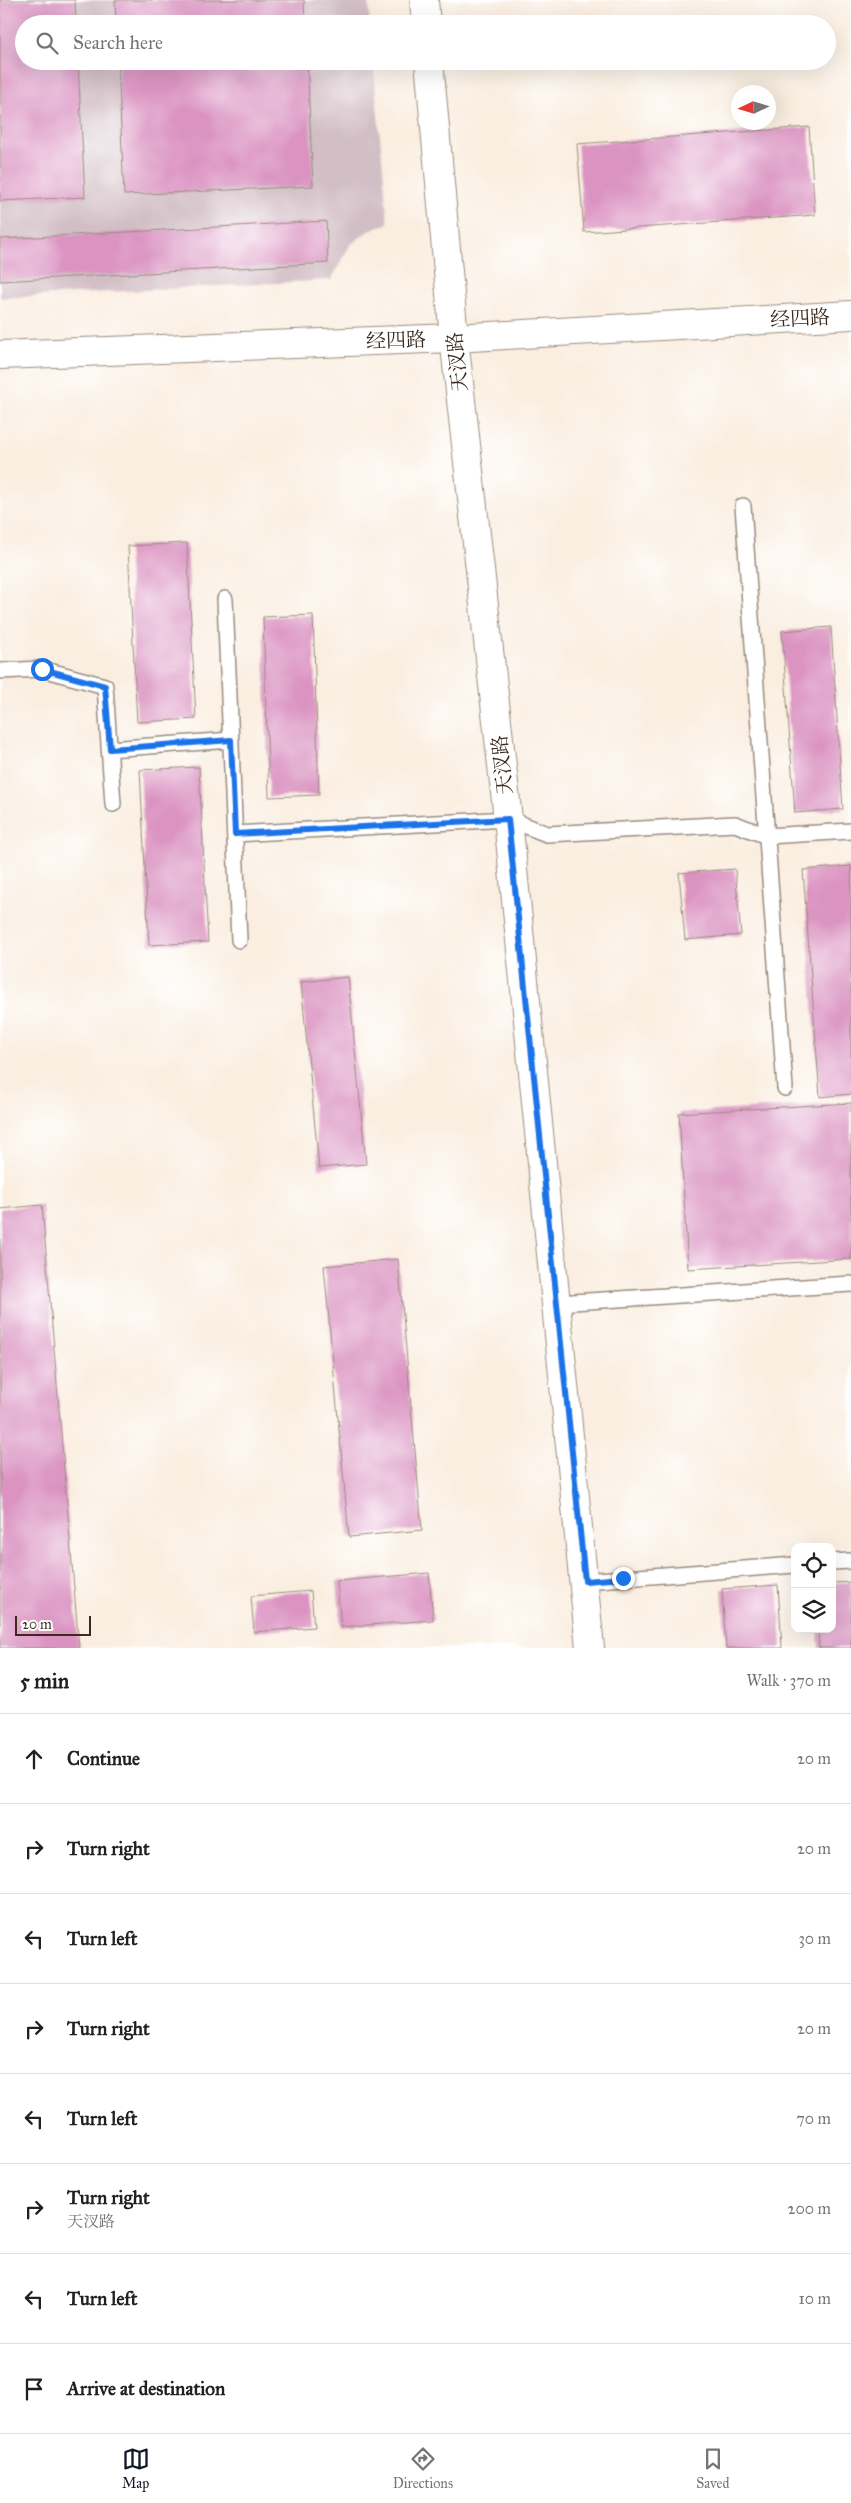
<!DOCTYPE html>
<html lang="en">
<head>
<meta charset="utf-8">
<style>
	:root { --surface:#fff; --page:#f6f6f6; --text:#202124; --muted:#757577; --line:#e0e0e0; --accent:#111827 }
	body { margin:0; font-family:"IM FELL Great Primer","Noto Serif SC",serif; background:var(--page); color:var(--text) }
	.controls { position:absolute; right:15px; bottom:15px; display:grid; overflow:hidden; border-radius:10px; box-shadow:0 5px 20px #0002 }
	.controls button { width:45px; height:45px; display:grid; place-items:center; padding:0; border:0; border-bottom:1px solid var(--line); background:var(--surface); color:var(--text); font:25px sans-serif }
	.compass { position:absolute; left:731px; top:85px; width:45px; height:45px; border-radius:50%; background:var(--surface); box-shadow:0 5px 20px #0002; rotate:266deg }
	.scale { position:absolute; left:15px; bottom:12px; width:76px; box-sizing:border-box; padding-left:5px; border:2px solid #3b2a1e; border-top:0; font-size:14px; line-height:18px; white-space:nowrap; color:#3b2a1e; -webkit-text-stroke:4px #fff; paint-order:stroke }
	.stop { position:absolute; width:15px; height:15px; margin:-11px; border:4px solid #1a73e8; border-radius:50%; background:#fff }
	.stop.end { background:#1a73e8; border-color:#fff; box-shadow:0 1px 5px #0008 }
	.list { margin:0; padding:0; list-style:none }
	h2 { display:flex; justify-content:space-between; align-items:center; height:65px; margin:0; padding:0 20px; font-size:21px }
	h2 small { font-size:16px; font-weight:400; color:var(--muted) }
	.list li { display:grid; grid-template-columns:32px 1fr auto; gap:15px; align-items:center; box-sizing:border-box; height:90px; padding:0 20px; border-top:1px solid var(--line) }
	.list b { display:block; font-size:19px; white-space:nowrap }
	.list p { margin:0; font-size:16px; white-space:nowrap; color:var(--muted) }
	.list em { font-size:16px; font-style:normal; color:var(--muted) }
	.icon { flex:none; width:28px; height:28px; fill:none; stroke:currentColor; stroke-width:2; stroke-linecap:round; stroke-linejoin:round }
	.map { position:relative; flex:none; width:851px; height:1648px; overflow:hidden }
	.search { position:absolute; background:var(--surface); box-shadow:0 5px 20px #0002; left:15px; right:15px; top:15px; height:55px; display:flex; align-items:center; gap:12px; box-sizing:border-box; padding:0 18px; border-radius:28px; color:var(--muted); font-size:19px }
	.sheet { height:785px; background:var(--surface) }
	nav { display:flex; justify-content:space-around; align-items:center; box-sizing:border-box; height:70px; border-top:1px solid var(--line); background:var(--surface); font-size:14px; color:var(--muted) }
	nav a { display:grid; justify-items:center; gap:2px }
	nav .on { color:var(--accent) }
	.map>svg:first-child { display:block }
	.industrial { fill:#d2bec5 }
	.building { fill:#db94c2 }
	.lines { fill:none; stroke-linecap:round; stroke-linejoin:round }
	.service-casing { stroke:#9a8c7f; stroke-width:18 }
	.tertiary-casing { stroke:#9a8c7f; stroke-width:30 }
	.service { stroke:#fff; stroke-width:15 }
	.tertiary { stroke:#fff; stroke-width:28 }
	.route { stroke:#1a73e8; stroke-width:6 }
	.labels { text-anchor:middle; stroke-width:4; stroke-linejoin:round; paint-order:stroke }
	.street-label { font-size:20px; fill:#3b2a1e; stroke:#fff }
</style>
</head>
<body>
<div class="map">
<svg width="851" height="1648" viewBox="0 0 851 1648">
	<rect width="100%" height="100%" fill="#fff"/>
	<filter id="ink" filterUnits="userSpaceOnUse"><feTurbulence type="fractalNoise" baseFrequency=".02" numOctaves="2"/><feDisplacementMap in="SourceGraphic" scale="10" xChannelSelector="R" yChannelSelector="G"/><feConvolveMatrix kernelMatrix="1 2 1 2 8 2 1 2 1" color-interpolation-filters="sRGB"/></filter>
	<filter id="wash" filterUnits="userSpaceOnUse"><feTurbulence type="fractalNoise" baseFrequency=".0096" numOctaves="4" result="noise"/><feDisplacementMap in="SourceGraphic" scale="20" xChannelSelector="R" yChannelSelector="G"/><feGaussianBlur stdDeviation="1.12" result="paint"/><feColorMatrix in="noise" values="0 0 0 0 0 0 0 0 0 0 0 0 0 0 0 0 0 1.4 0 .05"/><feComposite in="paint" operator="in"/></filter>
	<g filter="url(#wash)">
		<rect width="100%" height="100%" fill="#faeee0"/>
		<path class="industrial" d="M 0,0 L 368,0 L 370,24 L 24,24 L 24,61 L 373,61 L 388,223 L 367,232 L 350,245 L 331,280 L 0,298 Z"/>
		<g id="blocks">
			<path class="building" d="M 0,0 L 75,0 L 76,24 L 24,24 L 24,61 L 78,61 L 85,197 L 0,201 Z
				M 115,0 L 304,0 L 305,24 L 116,24 Z
				M 118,61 L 307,61 L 313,186 L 124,195 Z
				M 809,127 L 815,215 L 584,232 L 577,144 Z
				M 326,221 L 328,263 L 0,281 L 0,239 Z
				M 187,543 L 196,719 L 137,722 L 128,546 Z
				M 313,615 L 319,795 L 269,797 L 263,617 Z
				M 831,627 L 843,809 L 795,813 L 782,631 Z
				M 199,767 L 208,942 L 149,945 L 140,770 Z
				M 851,866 L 851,1094 L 820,1097 L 803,870 Z
				M 735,869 L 741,935 L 685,940 L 679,873 Z
				M 348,977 L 366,1164 L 319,1168 L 301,982 Z
				M 851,1103 L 851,1259 L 688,1269 L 679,1113 Z
				M 42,1205 L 79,1648 L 0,1648 L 0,1209 Z
				M 398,1259 L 422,1530 L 349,1537 L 324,1266 Z
				M 429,1573 L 433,1620 L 341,1627 L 337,1581 Z
				M 851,1582 L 851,1648 L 819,1648 L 818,1629 L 832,1629 L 832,1583 Z
				M 778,1585 L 782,1648 L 726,1648 L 722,1589 Z
				M 311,1591 L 314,1627 L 254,1632 L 251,1596 Z"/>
		</g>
	</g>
	<g filter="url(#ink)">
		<use href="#blocks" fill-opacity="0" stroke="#9a8c7f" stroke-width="1"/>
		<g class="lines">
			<defs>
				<path id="service" d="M 743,506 L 785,1088
					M 225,599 L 239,940
					M 0,671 L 42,669 L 105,686 L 113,804
					M 109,749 L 231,740
					M 235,834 L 508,819 L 547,834 L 735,824 L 767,836 L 851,831
					M 557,1303 L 851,1284
					M 832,1562 L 851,1561
					M 585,1581 L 795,1565"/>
				<path id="tertiary" d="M 424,0 L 426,24
					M 429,61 L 454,338 L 508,819 L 590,1648
					M 0,355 L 454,338 L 851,315"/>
			</defs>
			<use href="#service" class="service-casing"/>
			<use href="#tertiary" class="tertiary-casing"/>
			<use href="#service" class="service"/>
			<use href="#tertiary" class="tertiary"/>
		</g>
	</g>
	<g class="lines" filter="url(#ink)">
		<path class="route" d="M 42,669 L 105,686 L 110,749 L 231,740 L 235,834 L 508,819 L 585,1581 L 623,1578"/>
	</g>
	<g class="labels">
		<g class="street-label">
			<text transform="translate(800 318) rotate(-3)" y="7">经四路</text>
			<text transform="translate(396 340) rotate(-2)" y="7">经四路</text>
			<text transform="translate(457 362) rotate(-96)" y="7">天汊路</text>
			<text transform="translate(502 765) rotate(-96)" y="7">天汊路</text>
		</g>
	</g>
</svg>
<div class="controls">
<button><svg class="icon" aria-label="locate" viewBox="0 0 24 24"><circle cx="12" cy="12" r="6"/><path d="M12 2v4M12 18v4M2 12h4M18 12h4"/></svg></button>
<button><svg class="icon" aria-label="layers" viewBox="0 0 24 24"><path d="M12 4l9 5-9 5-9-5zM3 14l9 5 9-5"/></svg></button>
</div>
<svg class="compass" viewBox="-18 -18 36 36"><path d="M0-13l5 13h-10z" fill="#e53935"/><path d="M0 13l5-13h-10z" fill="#757577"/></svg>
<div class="scale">20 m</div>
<div class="stop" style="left:42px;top:669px"></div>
<div class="stop end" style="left:623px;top:1578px"></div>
<div class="search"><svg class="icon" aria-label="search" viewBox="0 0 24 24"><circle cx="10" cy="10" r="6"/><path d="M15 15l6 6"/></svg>Search here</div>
</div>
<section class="sheet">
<h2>5 min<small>Walk · 370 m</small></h2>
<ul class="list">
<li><svg class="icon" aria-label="ahead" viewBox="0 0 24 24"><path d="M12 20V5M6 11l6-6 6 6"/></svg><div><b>Continue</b></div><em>20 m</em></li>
<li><svg class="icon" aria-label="right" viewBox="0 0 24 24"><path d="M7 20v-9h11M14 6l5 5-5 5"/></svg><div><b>Turn right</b></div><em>20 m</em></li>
<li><svg class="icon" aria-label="left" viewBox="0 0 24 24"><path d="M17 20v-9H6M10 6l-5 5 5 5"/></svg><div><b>Turn left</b></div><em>30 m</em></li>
<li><svg class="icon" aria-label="right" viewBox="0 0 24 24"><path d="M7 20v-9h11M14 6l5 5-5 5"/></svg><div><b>Turn right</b></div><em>20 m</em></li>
<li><svg class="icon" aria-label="left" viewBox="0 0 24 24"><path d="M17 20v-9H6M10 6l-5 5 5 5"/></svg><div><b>Turn left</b></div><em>70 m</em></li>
<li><svg class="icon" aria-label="right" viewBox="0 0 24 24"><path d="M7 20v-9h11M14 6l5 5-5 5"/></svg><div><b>Turn right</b><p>天汊路</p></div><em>200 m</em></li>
<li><svg class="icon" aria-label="left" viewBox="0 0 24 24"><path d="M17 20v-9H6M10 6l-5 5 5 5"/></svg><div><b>Turn left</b></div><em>10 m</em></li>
<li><svg class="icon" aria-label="arrive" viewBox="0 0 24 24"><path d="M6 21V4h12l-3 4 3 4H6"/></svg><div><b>Arrive at destination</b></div></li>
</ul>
</section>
<nav>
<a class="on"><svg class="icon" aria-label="map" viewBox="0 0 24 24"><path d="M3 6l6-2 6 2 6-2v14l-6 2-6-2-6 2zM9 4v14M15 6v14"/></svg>Map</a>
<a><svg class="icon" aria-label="directions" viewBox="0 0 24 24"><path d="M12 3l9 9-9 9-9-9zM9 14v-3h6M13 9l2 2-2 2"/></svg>Directions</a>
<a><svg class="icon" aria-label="saved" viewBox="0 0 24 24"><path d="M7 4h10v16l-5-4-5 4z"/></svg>Saved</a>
</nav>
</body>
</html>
